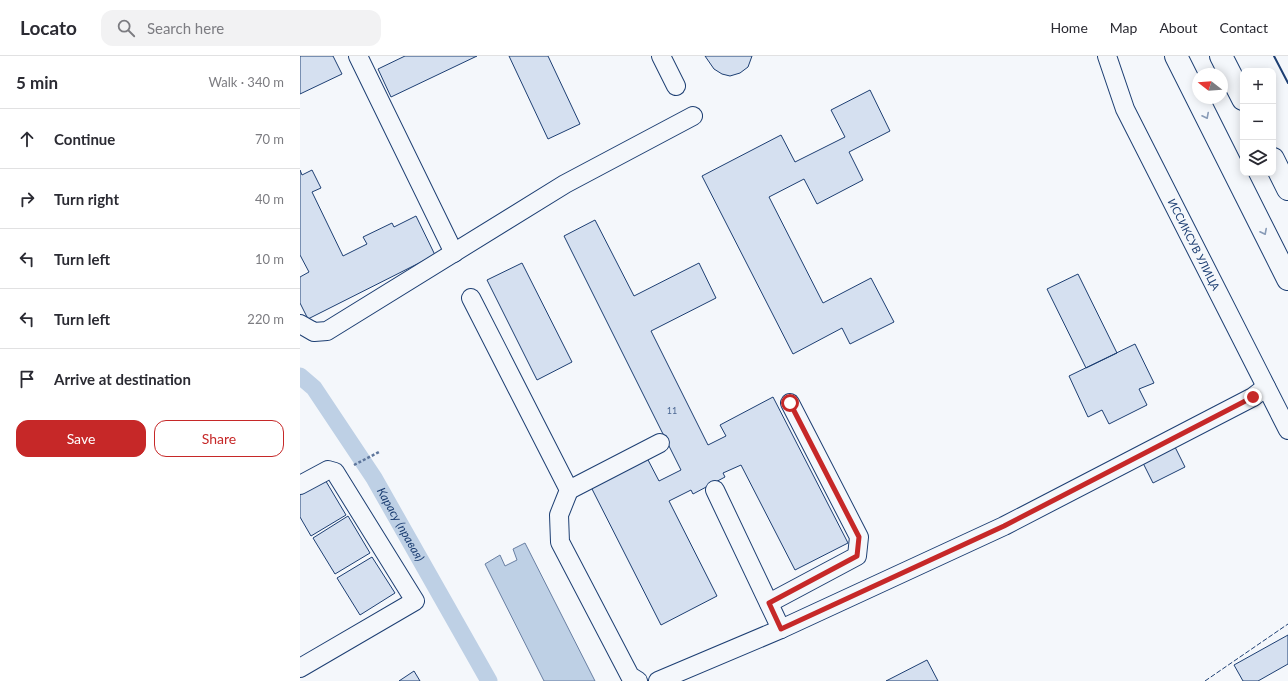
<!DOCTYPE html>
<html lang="en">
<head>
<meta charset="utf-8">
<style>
	:root { --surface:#fff; --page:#f2f2f3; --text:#2b2b33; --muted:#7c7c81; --line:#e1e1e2; --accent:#c62828 }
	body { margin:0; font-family:Lato,sans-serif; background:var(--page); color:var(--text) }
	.controls { position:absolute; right:12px; top:12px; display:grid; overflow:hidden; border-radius:8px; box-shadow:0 2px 10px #0003 }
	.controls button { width:36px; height:36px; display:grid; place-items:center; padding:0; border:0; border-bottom:1px solid var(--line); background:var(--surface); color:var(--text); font:20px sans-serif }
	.compass { position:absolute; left:892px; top:12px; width:36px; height:36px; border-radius:50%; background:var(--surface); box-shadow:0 2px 10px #0003; rotate:287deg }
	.stop { position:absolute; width:12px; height:12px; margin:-9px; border:3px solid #c62828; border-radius:50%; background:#fff }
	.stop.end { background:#c62828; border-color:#fff; box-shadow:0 1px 4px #0008 }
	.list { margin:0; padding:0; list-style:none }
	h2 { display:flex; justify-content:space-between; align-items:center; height:52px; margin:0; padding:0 16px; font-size:17px }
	h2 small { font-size:13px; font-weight:400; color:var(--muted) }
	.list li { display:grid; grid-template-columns:26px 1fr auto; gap:12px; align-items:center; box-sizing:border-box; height:60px; padding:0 16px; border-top:1px solid var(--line) }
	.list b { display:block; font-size:15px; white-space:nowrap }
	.list em { font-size:13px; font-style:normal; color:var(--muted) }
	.actions { display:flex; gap:8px; padding:12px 16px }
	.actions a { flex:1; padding:9px 0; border:1px solid var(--accent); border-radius:12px; text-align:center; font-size:14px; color:var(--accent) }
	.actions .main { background:var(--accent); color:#fff }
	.icon { flex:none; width:22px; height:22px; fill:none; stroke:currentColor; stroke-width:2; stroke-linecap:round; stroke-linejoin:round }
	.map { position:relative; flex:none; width:988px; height:625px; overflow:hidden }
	header { display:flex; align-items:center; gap:24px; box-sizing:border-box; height:56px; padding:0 20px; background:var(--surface); border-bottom:1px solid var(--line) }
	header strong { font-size:19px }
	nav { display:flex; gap:22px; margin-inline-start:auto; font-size:14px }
	.search { width:280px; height:36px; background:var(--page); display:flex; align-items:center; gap:10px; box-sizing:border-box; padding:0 14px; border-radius:12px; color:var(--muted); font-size:15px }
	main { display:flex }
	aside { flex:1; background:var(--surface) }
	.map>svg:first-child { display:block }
	.water { fill:#bed0e5; stroke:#687fa3 }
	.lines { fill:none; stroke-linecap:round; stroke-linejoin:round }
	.canal { stroke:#bed0e5; stroke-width:17 }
	.building { fill:#d5e0f0; stroke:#1d3f73 }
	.minor-casing { stroke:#1d3f73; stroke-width:20 }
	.highway-casing { stroke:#1d3f73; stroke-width:24 }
	.path { stroke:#5e769c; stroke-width:2.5; stroke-dasharray:3 2; stroke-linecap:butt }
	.minor { stroke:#f4f7fb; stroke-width:18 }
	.highway { stroke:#f4f7fb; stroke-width:22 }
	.fence { stroke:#1d3f73; stroke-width:1; stroke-dasharray:5 2; stroke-linecap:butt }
	.wall { stroke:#1d3f73; stroke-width:2 }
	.oneway { stroke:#889bb7 }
	.route { stroke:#c62828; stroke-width:5 }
	.labels { text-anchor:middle; stroke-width:3; stroke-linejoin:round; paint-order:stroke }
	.number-label { font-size:9px; fill:#4b6792 }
	.street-label { font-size:11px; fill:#1d3f73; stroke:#f4f7fb }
	.water-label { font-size:12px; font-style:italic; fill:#1d3f73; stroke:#f4f7fb }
</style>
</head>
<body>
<header>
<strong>Locato</strong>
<div class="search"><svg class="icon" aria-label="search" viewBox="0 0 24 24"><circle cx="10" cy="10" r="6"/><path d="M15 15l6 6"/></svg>Search here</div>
<nav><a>Home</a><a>Map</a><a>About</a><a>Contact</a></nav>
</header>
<main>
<aside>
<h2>5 min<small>Walk · 340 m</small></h2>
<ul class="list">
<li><svg class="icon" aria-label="ahead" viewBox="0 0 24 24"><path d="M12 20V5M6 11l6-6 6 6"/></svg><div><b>Continue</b></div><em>70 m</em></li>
<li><svg class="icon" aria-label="right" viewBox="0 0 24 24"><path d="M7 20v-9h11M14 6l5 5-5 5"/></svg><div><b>Turn right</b></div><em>40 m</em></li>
<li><svg class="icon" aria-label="left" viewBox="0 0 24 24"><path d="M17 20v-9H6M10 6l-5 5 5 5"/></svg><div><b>Turn left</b></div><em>10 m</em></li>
<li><svg class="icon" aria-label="left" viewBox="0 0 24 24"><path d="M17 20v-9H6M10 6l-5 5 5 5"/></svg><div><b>Turn left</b></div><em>220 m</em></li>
<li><svg class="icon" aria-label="arrive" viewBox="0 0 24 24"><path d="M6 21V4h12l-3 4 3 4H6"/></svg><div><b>Arrive at destination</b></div></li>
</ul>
<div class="actions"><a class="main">Save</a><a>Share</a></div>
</aside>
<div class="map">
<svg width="988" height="625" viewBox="0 0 988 625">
	<rect width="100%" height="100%" fill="#f4f7fb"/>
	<path class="water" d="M 225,487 L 295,625 L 244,625 L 185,508 L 200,499 L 205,510 L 217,504 L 213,493 Z"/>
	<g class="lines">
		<path class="canal" id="s1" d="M 0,320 L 14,332 L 74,422 L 189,625"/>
	</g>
	<path class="building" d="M 0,0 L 33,0 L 42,18 L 0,38 Z
		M 105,0 L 177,0 L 91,41 L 78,13 Z
		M 209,0 L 248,0 L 280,68 L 248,83 Z
		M 405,0 L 452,0 L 448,11 L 440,17 L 430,20 L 422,18 L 414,13 Z
		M 570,34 L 590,75 L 549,96 L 563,124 L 517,148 L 504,123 L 469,141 L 523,247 L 571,222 L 594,266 L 550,288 L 542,272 L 493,298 L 402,120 L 481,79 L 495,106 L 545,81 L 531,54 Z
		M 0,114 L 2,119 L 12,114 L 21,132 L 12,136 L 43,200 L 67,188 L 63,181 L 92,167 L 94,171 L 116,160 L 135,199 L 8,263 L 0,247 L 0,221 L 9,216 L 0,199 Z
		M 295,164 L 334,240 L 399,207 L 416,242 L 351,275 L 408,389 L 426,380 L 420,369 L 473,341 L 548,487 L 495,514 L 441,409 L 423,417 L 425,421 L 393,438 L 391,434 L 369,445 L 417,540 L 361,569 L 291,431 L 347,402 L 359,425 L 381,414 L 264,180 Z
		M 222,207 L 272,306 L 237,324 L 187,224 Z
		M 778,218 L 817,297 L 786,312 L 747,233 Z
		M 835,288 L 854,327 L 839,333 L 847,349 L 809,368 L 802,354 L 788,361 L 769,320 Z
		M 874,389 L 885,411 L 853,427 L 842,405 Z
		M 24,422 L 46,459 L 11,480 L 0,461 L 0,437 Z
		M 48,460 L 70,497 L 35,518 L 13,482 Z
		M 72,501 L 95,537 L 60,559 L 37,522 Z
		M 988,579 L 988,608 L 958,625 L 943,625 L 934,609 Z
		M 627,604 L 638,625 L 586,625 Z
		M 114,615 L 120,625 L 99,625 Z"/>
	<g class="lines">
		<defs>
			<g id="minor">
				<path d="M 58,0 L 154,197"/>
				<path d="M 361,0 L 376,30"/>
				<path id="s2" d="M 807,0 L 825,53 L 988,374"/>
				<path d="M 171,242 L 269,434 L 259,459 L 260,486 L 330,620 L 338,625"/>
				<path d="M 0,268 L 14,276 L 27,275 L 265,128 L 393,60"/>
				<path d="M 0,429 L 28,414 L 35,416 L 115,545 L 0,612"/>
				<path d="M 269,434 L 360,387"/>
				<path d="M 415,434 L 481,573"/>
				<path d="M 469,547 L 557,500 L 559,481 L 490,347"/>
				<path d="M 358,625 L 481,573 L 704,470 L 953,341 L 966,331"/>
			</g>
			<path id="highway" d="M 876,0 L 988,223
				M 921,0 L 943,43
				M 973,103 L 988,133"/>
		</defs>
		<use href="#minor" class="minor-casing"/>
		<use href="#highway" class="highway-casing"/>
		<path class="path" d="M 54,409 L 79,396"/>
		<use href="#minor" class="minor"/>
		<use href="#highway" class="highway"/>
		<path class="fence" d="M 905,625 L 988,568"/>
		<path class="wall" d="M 974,0 L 988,27"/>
	</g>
	<defs><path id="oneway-chevron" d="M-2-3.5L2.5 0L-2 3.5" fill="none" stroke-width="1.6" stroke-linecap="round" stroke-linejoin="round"/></defs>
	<g class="oneway">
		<use href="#oneway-chevron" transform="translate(906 60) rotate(63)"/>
		<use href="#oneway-chevron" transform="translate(964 176) rotate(63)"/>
	</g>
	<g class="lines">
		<path class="route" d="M 490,347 L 559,481 L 557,500 L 469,547 L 481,573 L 704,470 L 953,341"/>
	</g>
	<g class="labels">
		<g class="number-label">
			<text x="372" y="358">11</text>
		</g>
		<g class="street-label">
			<text dy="4" stroke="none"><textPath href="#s2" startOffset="208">ИССИКСУВ УЛИЦА</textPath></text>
		</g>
		<g class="water-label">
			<text dy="4" stroke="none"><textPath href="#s1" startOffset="180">Карасу (правая)</textPath></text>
		</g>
	</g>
</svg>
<div class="controls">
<button>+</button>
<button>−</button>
<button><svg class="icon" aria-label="layers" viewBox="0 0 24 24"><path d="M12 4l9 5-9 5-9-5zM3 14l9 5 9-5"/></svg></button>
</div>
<svg class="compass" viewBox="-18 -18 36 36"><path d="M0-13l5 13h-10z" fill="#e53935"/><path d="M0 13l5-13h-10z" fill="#7c7c81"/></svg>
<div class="stop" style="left:490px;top:347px"></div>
<div class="stop end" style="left:953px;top:341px"></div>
</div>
</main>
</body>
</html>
